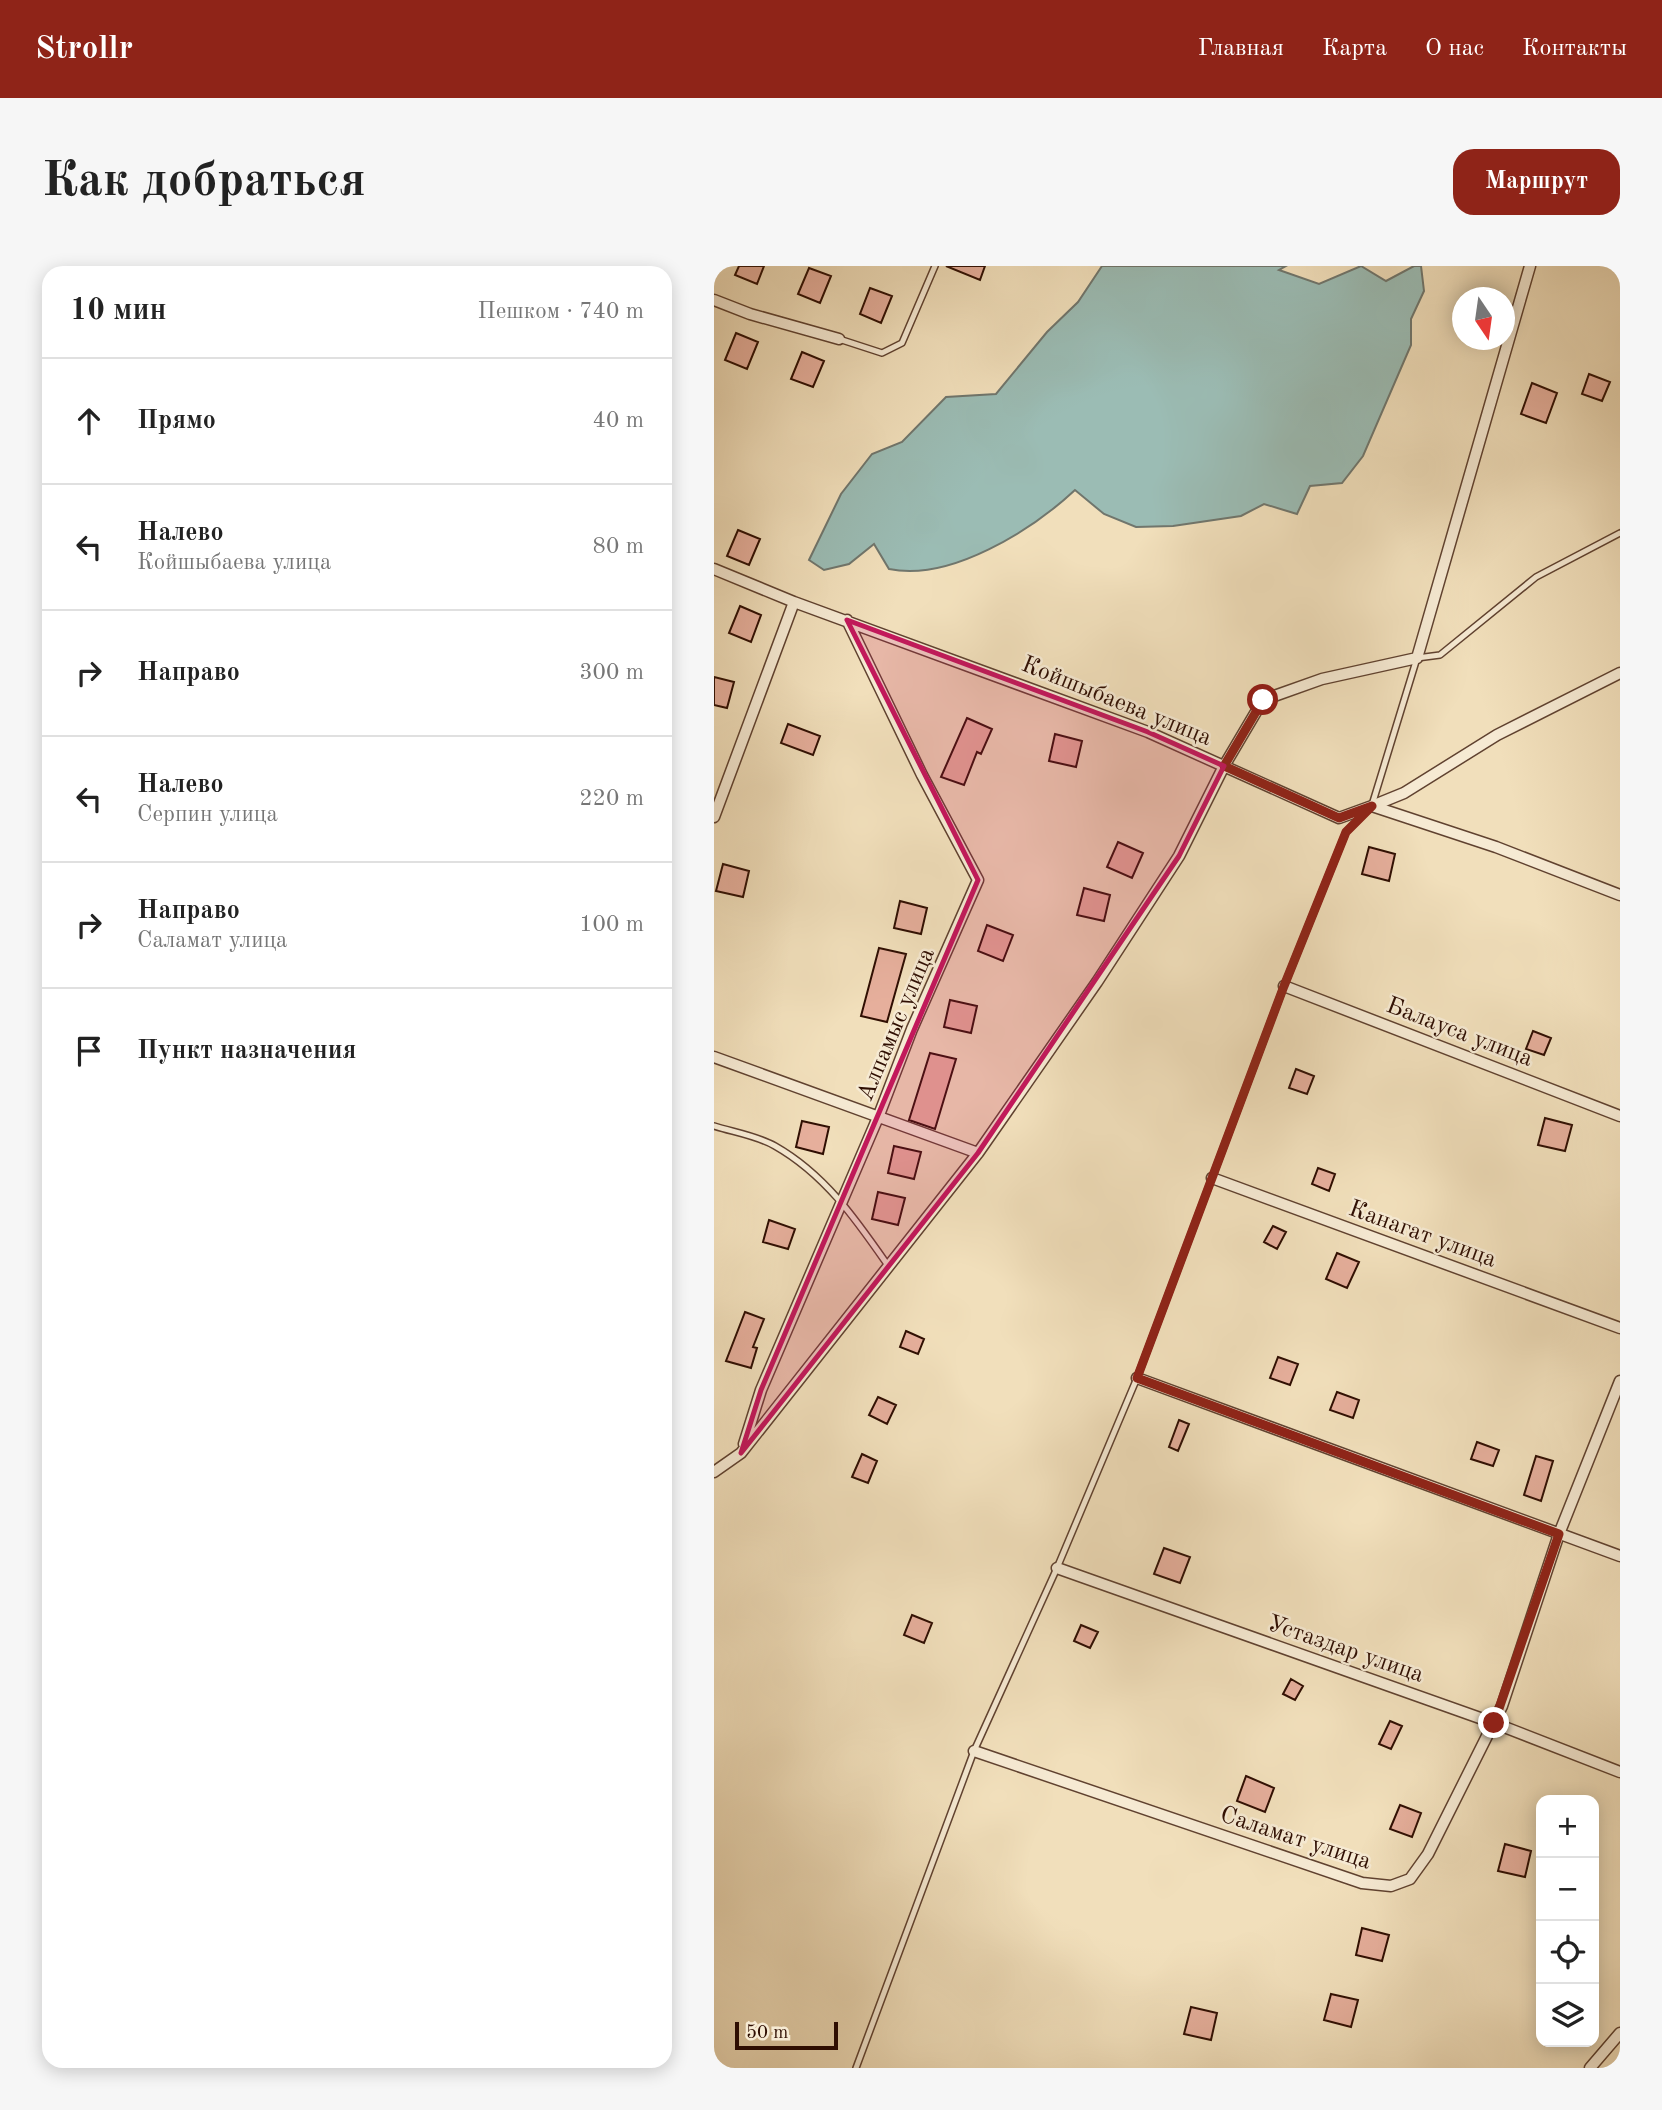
<!DOCTYPE html>
<html lang="ru">
<head>
<meta charset="utf-8">
<style>
	:root { --surface:#fff; --page:#f6f6f6; --text:#222; --muted:#767676; --line:#e0e0e0; --accent:#8f2418 }
	body { margin:0; font-family:"Old Standard TT",serif; background:var(--page); color:var(--text) }
	.controls { position:absolute; right:21px; bottom:21px; display:grid; overflow:hidden; border-radius:14px; box-shadow:0 4px 18px #0003 }
	.controls button { width:63px; height:63px; display:grid; place-items:center; padding:0; border:0; border-bottom:2px solid var(--line); background:var(--surface); color:var(--text); font:35px sans-serif }
	.compass { position:absolute; left:738px; top:21px; width:63px; height:63px; border-radius:50%; background:var(--surface); box-shadow:0 4px 18px #0003; rotate:167deg }
	.scale { position:absolute; left:21px; bottom:18px; width:103px; box-sizing:border-box; padding-left:7px; border:4px solid #2f0e02; border-top:0; font-size:19px; line-height:24px; white-space:nowrap; color:#2f0e02; -webkit-text-stroke:5px #f6ead3; paint-order:stroke }
	.stop { position:absolute; width:21px; height:21px; margin:-16px; border:5px solid #8f2418; border-radius:50%; background:#fff }
	.stop.end { background:#8f2418; border-color:#fff; box-shadow:0 2px 7px #0008 }
	.list { margin:0; padding:0; list-style:none }
	h2 { display:flex; justify-content:space-between; align-items:center; height:91px; margin:0; padding:0 28px; font-size:30px }
	h2 small { font-size:23px; font-weight:400; color:var(--muted) }
	.list li { display:grid; grid-template-columns:46px 1fr auto; gap:21px; align-items:center; box-sizing:border-box; height:126px; padding:0 28px; border-top:2px solid var(--line) }
	.list b { display:block; font-size:26px; white-space:nowrap }
	.list p { margin:0; font-size:23px; white-space:nowrap; color:var(--muted) }
	.list em { font-size:23px; font-style:normal; color:var(--muted) }
	.icon { flex:none; width:38px; height:38px; fill:none; stroke:currentColor; stroke-width:2; stroke-linecap:round; stroke-linejoin:round }
	.map { position:relative; flex:none; width:906px; height:1802px; overflow:hidden; border-radius:21px }
	header { display:flex; align-items:center; gap:42px; box-sizing:border-box; height:98px; padding:0 35px; background:var(--accent); color:#fff }
	header strong { font-size:33px }
	nav { display:flex; gap:38px; margin-inline-start:auto; font-size:24px }
	.intro { display:flex; align-items:center; justify-content:space-between; box-sizing:border-box; height:168px; padding:0 42px }
	h1 { margin:0; font-size:49px }
	.button { padding:18px 32px; border-radius:21px; background:var(--accent); color:#fff; font-size:24px; font-weight:700 }
	main { display:flex; gap:42px; padding:0 42px }
	aside { flex:1; background:var(--surface); border-radius:21px; box-shadow:0 4px 18px #0003 }
	.map>svg:first-child { display:block }
	.water { fill:#9bbcb4; stroke:#70766d; stroke-width:2 }
	.building { fill:#e6af9c; stroke:#2f0e02; stroke-width:2 }
	.lines { fill:none; stroke-linecap:round; stroke-linejoin:round }
	.lane-casing { stroke:#604230; stroke-width:8 }
	.street-casing { stroke:#604230; stroke-width:13 }
	.lane { stroke:#f6ead3; stroke-width:5 }
	.street { stroke:#f6ead3; stroke-width:10 }
	.route { stroke:#8f2418; stroke-width:9 }
	.marked { fill:#c2185b; fill-opacity:0.2; stroke:#c2185b; stroke-width:5; stroke-linejoin:round }
	.labels { text-anchor:middle; stroke-width:5; stroke-linejoin:round; paint-order:stroke }
	.street-label { font-size:24px; fill:#2f0e02; stroke:#f6ead3 }
</style>
</head>
<body>
<header>
<strong>Strollr</strong>
<nav><a>Главная</a><a>Карта</a><a>О нас</a><a>Контакты</a></nav>
</header>
<div class="intro"><h1>Как добраться</h1><a class="button">Маршрут</a></div>
<main>
<aside>
<h2>10 мин<small>Пешком · 740 m</small></h2>
<ul class="list">
<li><svg class="icon" aria-label="ahead" viewBox="0 0 24 24"><path d="M12 20V5M6 11l6-6 6 6"/></svg><div><b>Прямо</b></div><em>40 m</em></li>
<li><svg class="icon" aria-label="left" viewBox="0 0 24 24"><path d="M17 20v-9H6M10 6l-5 5 5 5"/></svg><div><b>Налево</b><p>Койшыбаева улица</p></div><em>80 m</em></li>
<li><svg class="icon" aria-label="right" viewBox="0 0 24 24"><path d="M7 20v-9h11M14 6l5 5-5 5"/></svg><div><b>Направо</b></div><em>300 m</em></li>
<li><svg class="icon" aria-label="left" viewBox="0 0 24 24"><path d="M17 20v-9H6M10 6l-5 5 5 5"/></svg><div><b>Налево</b><p>Серпин улица</p></div><em>220 m</em></li>
<li><svg class="icon" aria-label="right" viewBox="0 0 24 24"><path d="M7 20v-9h11M14 6l5 5-5 5"/></svg><div><b>Направо</b><p>Саламат улица</p></div><em>100 m</em></li>
<li><svg class="icon" aria-label="arrive" viewBox="0 0 24 24"><path d="M6 21V4h12l-3 4 3 4H6"/></svg><div><b>Пункт назначения</b></div></li>
</ul>
</aside>
<div class="map">
<svg width="906" height="1802" viewBox="0 0 906 1802">
	<rect width="100%" height="100%" fill="#f1dfbb"/>
	<filter id="stains"><feTurbulence type="fractalNoise" baseFrequency=".00286" numOctaves="4"/><feColorMatrix values="0 0 0 0 .2 0 0 0 0 .09 0 0 0 0 .02 0 0 0 .5 -.17"/></filter>
	<radialGradient id="worn" r=".72"><stop offset=".6" stop-color="#630" stop-opacity="0"/><stop offset="1" stop-color="#630" stop-opacity=".3"/></radialGradient>
	<path class="water" d="M 388,0 L 572,0 L 565,4 L 605,18 L 647,0 L 672,15 L 700,0 L 707,0 L 710,25 L 697,53 L 697,79 L 649,190 L 628,217 L 596,220 L 583,248 L 550,238 L 527,250 L 459,260 L 422,261 L 390,248 L 361,224 C 318,264 236,316 175,303 L 160,278 L 135,298 L 110,304 L 95,294 L 127,228 L 158,188 L 188,176 L 232,131 L 282,128 L 333,66 L 364,36 Z"/>
	<path class="building" d="M 25,0 L 50,0 L 43,18 L 21,9 Z
		M 232,0 L 271,0 L 266,14 Z
		M 95,2 L 117,10 L 106,37 L 84,28 Z
		M 156,22 L 178,30 L 167,57 L 146,48 Z
		M 22,67 L 44,76 L 33,103 L 11,94 Z
		M 88,86 L 110,95 L 99,121 L 77,113 Z
		M 875,108 L 896,116 L 888,135 L 868,128 Z
		M 818,117 L 843,127 L 832,157 L 807,148 Z
		M 24,264 L 46,273 L 35,299 L 13,290 Z
		M 26,340 L 47,349 L 37,376 L 15,367 Z
		M 0,411 L 20,416 L 13,442 L 0,439 Z
		M 253,452 L 278,463 L 267,488 L 263,486 L 250,519 L 227,511 Z
		M 74,458 L 106,470 L 99,489 L 67,477 Z
		M 341,468 L 368,475 L 362,501 L 335,495 Z
		M 404,576 L 429,587 L 418,612 L 393,601 Z
		M 655,581 L 681,588 L 675,615 L 648,608 Z
		M 9,598 L 35,605 L 29,631 L 2,625 Z
		M 370,622 L 396,629 L 390,655 L 363,649 Z
		M 186,635 L 213,642 L 207,668 L 180,662 Z
		M 273,659 L 299,669 L 289,695 L 264,685 Z
		M 165,682 L 192,688 L 173,756 L 147,750 Z
		M 236,734 L 263,740 L 257,767 L 230,761 Z
		M 819,765 L 837,772 L 830,789 L 812,783 Z
		M 216,787 L 242,793 L 221,863 L 195,854 Z
		M 582,803 L 600,810 L 593,828 L 575,822 Z
		M 831,852 L 858,859 L 851,885 L 824,879 Z
		M 88,855 L 115,861 L 109,888 L 82,881 Z
		M 180,880 L 207,886 L 200,913 L 174,907 Z
		M 604,902 L 621,908 L 615,925 L 598,918 Z
		M 164,926 L 191,932 L 184,959 L 158,953 Z
		M 55,954 L 81,963 L 74,983 L 49,976 Z
		M 559,960 L 572,966 L 563,983 L 550,976 Z
		M 623,987 L 645,996 L 633,1022 L 612,1013 Z
		M 31,1046 L 50,1053 L 39,1081 L 43,1082 L 37,1102 L 12,1095 Z
		M 192,1065 L 210,1073 L 204,1088 L 186,1081 Z
		M 564,1091 L 584,1098 L 576,1119 L 556,1112 Z
		M 623,1126 L 645,1134 L 639,1152 L 616,1144 Z
		M 164,1131 L 182,1139 L 173,1158 L 155,1149 Z
		M 465,1154 L 475,1158 L 464,1185 L 455,1181 Z
		M 763,1176 L 785,1184 L 779,1200 L 757,1193 Z
		M 148,1188 L 163,1195 L 154,1217 L 138,1211 Z
		M 822,1190 L 839,1195 L 827,1235 L 810,1229 Z
		M 450,1282 L 476,1291 L 466,1317 L 440,1308 Z
		M 198,1349 L 218,1357 L 210,1377 L 190,1369 Z
		M 367,1359 L 384,1366 L 376,1382 L 360,1375 Z
		M 577,1413 L 589,1420 L 581,1434 L 569,1428 Z
		M 676,1455 L 688,1460 L 677,1483 L 665,1478 Z
		M 532,1510 L 560,1522 L 551,1546 L 523,1535 Z
		M 686,1539 L 707,1547 L 698,1571 L 676,1563 Z
		M 791,1578 L 817,1585 L 811,1611 L 784,1605 Z
		M 648,1662 L 675,1669 L 668,1695 L 642,1689 Z
		M 617,1728 L 644,1734 L 637,1761 L 610,1754 Z
		M 477,1741 L 503,1747 L 497,1774 L 470,1768 Z"/>
	<g class="lines">
		<defs>
			<path id="lane" d="M 125,73 L 168,87 L 188,77 L 221,0
				M 658,539 L 703,392 L 726,389 L 822,311 L 906,267
				M 0,860 C 19,866 44,870 61,880 C 112,909 143,955 175,1001
				M 142,1802 L 260,1485 L 343,1302 L 423,1112 L 570,720 L 632,566 L 652,546"/>
			<path id="street" d="M 0,34 L 36,48 L 125,73
				M 0,303 L 80,336 L 434,466 L 625,552 L 658,540 L 782,581 L 906,629
				M 658,540 L 690,527 L 783,469 L 906,407
				M 0,551 L 80,336
				M 570,720 L 906,850
				M 0,791 L 264,887
				M 498,912 L 906,1062
				M 423,1112 L 906,1290
				M 30,1178 L 47,1124 L 165,849 L 198,763 L 264,614 L 208,509 L 133,354
				M 0,1206 L 27,1187 L 264,887 L 383,716 L 465,590 L 510,500 L 549,434 L 608,413 L 703,392 L 816,0
				M 343,1302 L 780,1457 L 906,1506
				M 260,1485 L 648,1617 L 677,1620 L 696,1613 L 714,1588 L 788,1440 L 845,1268 L 906,1115
				M 876,1802 L 906,1767"/>
		</defs>
		<use href="#lane" class="lane-casing"/>
		<use href="#street" class="street-casing"/>
		<use href="#lane" class="lane"/>
		<use href="#street" class="street"/>
	</g>
	<g class="lines">
		<path class="route" d="M 549,434 L 510,500 L 625,552 L 658,540 L 632,566 L 570,720 L 423,1112 L 845,1268 L 780,1457"/>
	</g>
	<path class="marked" d="M 133,354 L 434,466 L 510,500 L 465,590 L 264,887 L 27,1187 L 47,1124 L 264,614 Z"/>
	<g class="labels">
		<g class="street-label">
			<text transform="translate(403 434) rotate(22)" y="8">Койшыбаева улица</text>
			<text transform="translate(181 758) rotate(-67)" y="8">Алпамыс улица</text>
			<text transform="translate(746 765) rotate(21)" y="8">Балауса улица</text>
			<text transform="translate(709 967) rotate(20)" y="8">Канагат улица</text>
			<text transform="translate(632 1382) rotate(19)" y="8">Устаздар улица</text>
			<text transform="translate(582 1571) rotate(18)" y="8">Саламат улица</text>
		</g>
	</g>
	<rect width="100%" height="100%" filter="url(#stains)"/>
	<rect width="100%" height="100%" fill="url(#worn)"/>
</svg>
<div class="controls">
<button>+</button>
<button>−</button>
<button><svg class="icon" aria-label="locate" viewBox="0 0 24 24"><circle cx="12" cy="12" r="6"/><path d="M12 2v4M12 18v4M2 12h4M18 12h4"/></svg></button>
<button><svg class="icon" aria-label="layers" viewBox="0 0 24 24"><path d="M12 4l9 5-9 5-9-5zM3 14l9 5 9-5"/></svg></button>
</div>
<svg class="compass" viewBox="-18 -18 36 36"><path d="M0-13l5 13h-10z" fill="#e53935"/><path d="M0 13l5-13h-10z" fill="#767676"/></svg>
<div class="scale">50 m</div>
<div class="stop" style="left:549px;top:434px"></div>
<div class="stop end" style="left:780px;top:1457px"></div>
</div>
</main>
</body>
</html>
